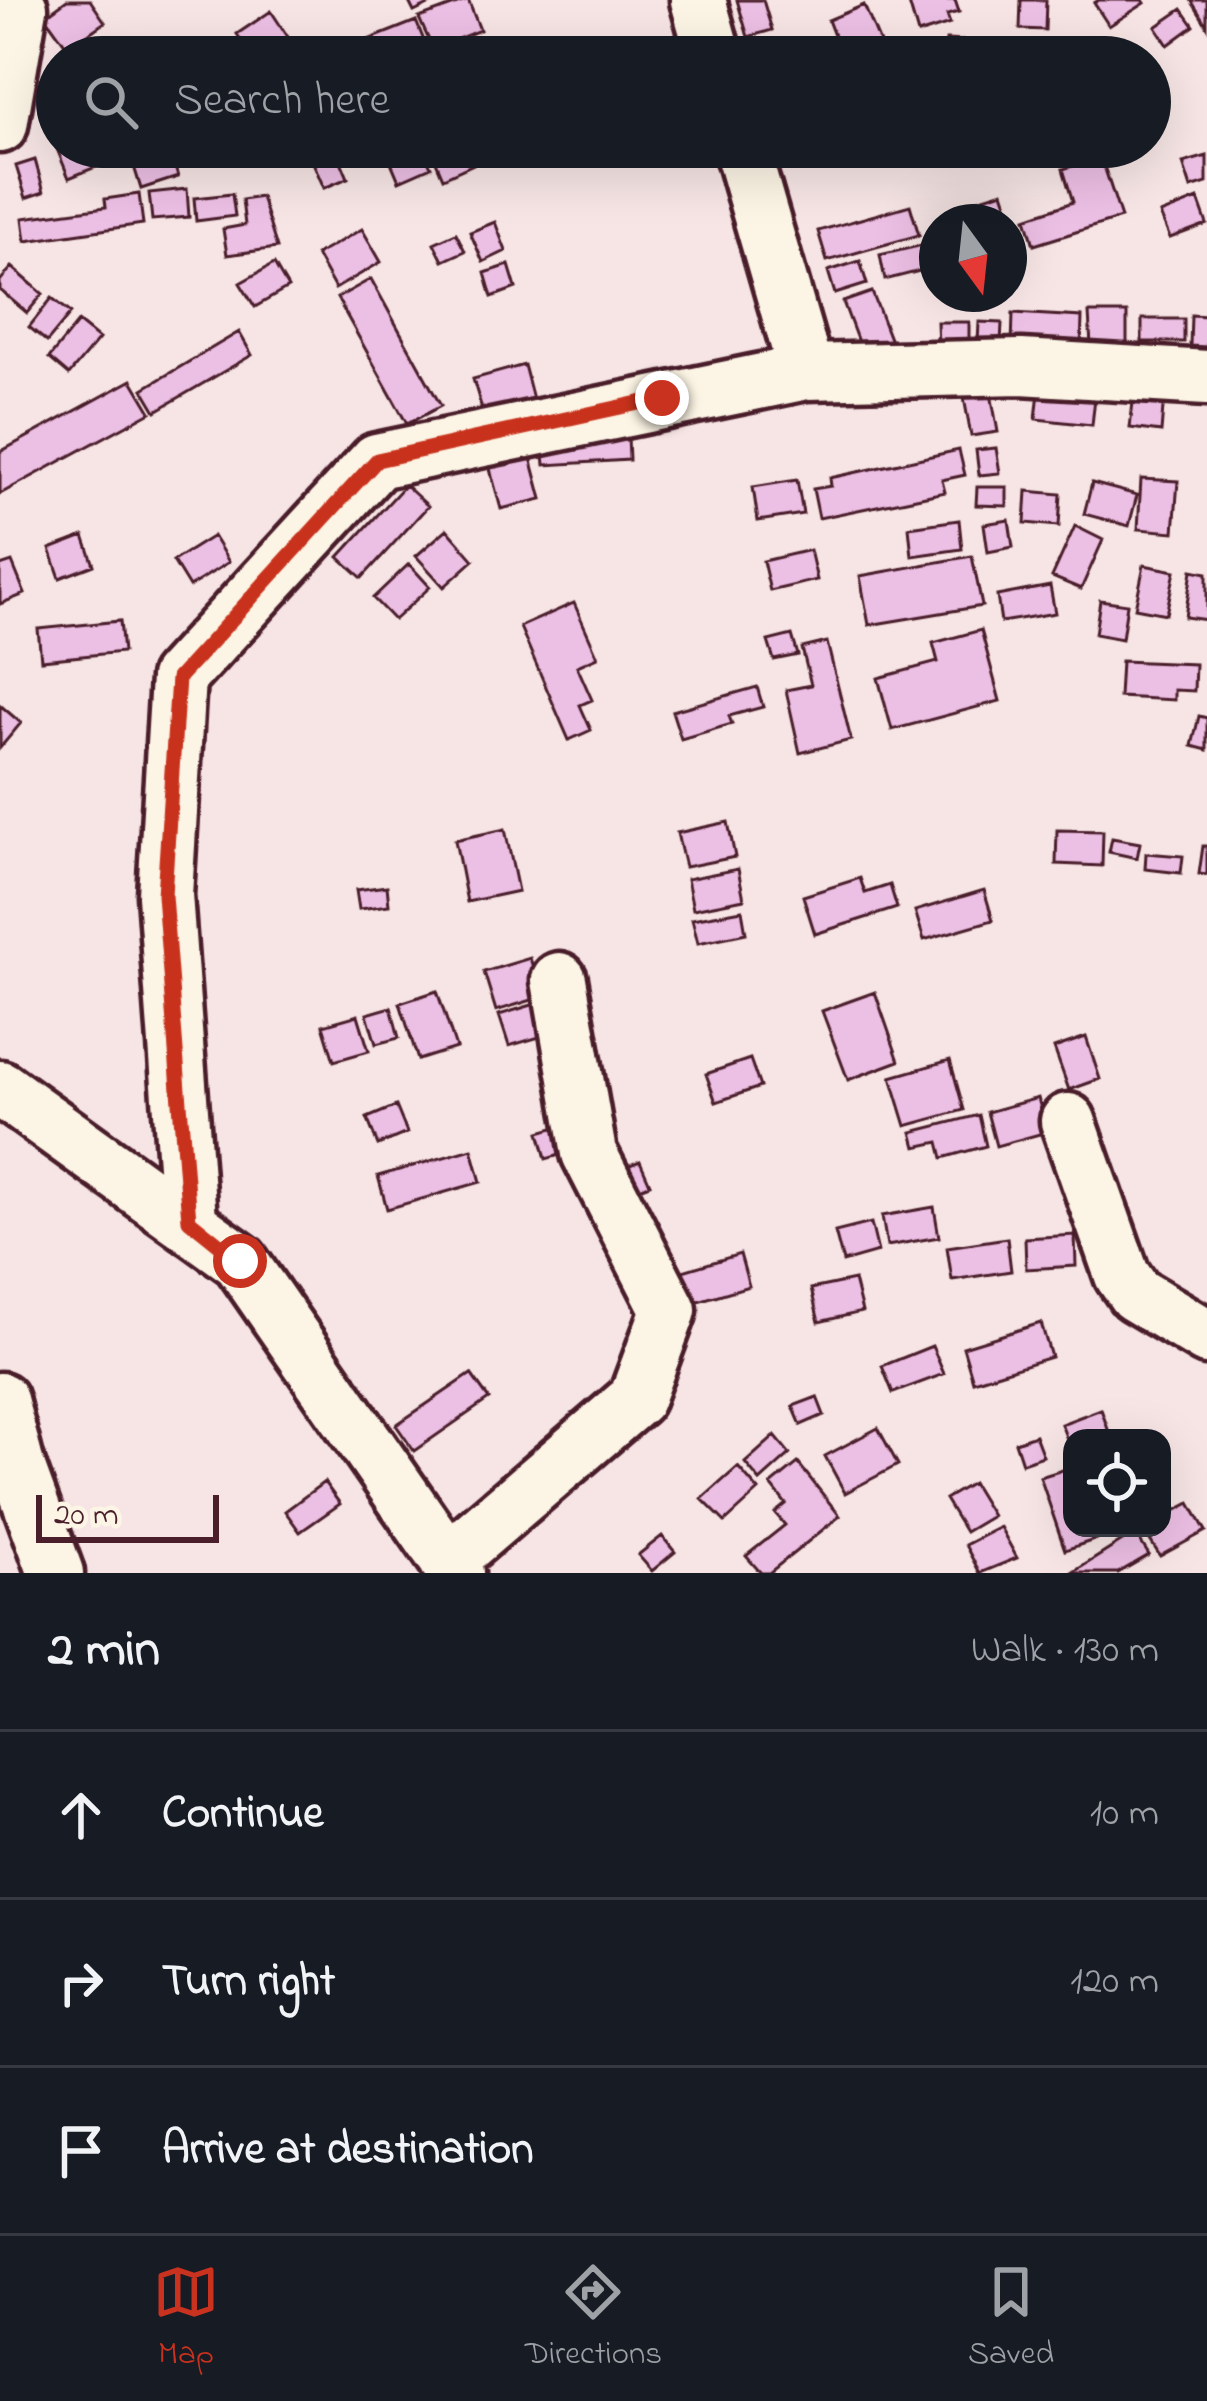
<!DOCTYPE html>
<html lang="en">
<head>
<meta charset="utf-8">
<style>
	:root { --surface:#171b24; --page:#242831; --text:#f1f3f6; --muted:#9ea1a6; --line:#363941; --accent:#c8321e }
	body { margin:0; font-family:"Indie Flower",sans-serif; background:var(--page); color:var(--text) }
	.controls { position:absolute; right:36px; bottom:36px; display:grid; overflow:hidden; border-radius:24px; box-shadow:0 12px 48px #0002 }
	.controls button { width:108px; height:108px; display:grid; place-items:center; padding:0; border:0; border-bottom:3px solid var(--line); background:var(--surface); color:var(--text); font:60px sans-serif }
	.compass { position:absolute; left:919px; top:204px; width:108px; height:108px; border-radius:50%; background:var(--surface); box-shadow:0 12px 48px #0002; rotate:165deg }
	.scale { position:absolute; left:36px; bottom:30px; width:183px; box-sizing:border-box; padding-left:12px; border:6px solid #4a1f2b; border-top:0; font-size:33px; line-height:42px; white-space:nowrap; color:#4a1f2b; -webkit-text-stroke:9px #fcf5e5; paint-order:stroke }
	.stop { position:absolute; width:36px; height:36px; margin:-27px; border:9px solid #c8321e; border-radius:50%; background:#fff }
	.stop.end { background:#c8321e; border-color:#fff; box-shadow:0 3px 12px #0008 }
	.list { margin:0; padding:0; list-style:none }
	h2 { display:flex; justify-content:space-between; align-items:center; height:156px; margin:0; padding:0 48px; font-size:51px }
	h2 small { font-size:39px; font-weight:400; color:var(--muted) }
	.list li { display:grid; grid-template-columns:78px 1fr auto; gap:36px; align-items:center; box-sizing:border-box; height:168px; padding:0 48px; border-top:3px solid var(--line) }
	.list b { display:block; font-size:45px; white-space:nowrap }
	.list em { font-size:39px; font-style:normal; color:var(--muted) }
	.icon { flex:none; width:66px; height:66px; fill:none; stroke:currentColor; stroke-width:2; stroke-linecap:round; stroke-linejoin:round }
	.map { position:relative; flex:none; width:1207px; height:1573px; overflow:hidden }
	.search { position:absolute; background:var(--surface); box-shadow:0 12px 48px #0002; left:36px; right:36px; top:36px; height:132px; display:flex; align-items:center; gap:30px; box-sizing:border-box; padding:0 42px; border-radius:66px; color:var(--muted); font-size:45px }
	.sheet { height:660px; background:var(--surface) }
	nav { display:flex; justify-content:space-around; align-items:center; box-sizing:border-box; height:168px; border-top:3px solid var(--line); background:var(--surface); font-size:33px; color:var(--muted) }
	nav a { display:grid; justify-items:center; gap:6px }
	nav .on { color:var(--accent) }
	.map>svg:first-child { display:block }
	.building { fill:#ecbfe4; stroke:#4a1f2b; stroke-width:3 }
	.lines { fill:none; stroke-linecap:round; stroke-linejoin:round }
	.minor-casing { stroke:#4a1f2b; stroke-width:63 }
	.minor { stroke:#fcf5e5; stroke-width:54 }
	.route { stroke:#c8321e; stroke-width:15 }
</style>
</head>
<body>
<div class="map">
<svg width="1207" height="1573" viewBox="0 0 1207 1573">
	<rect width="100%" height="100%" fill="#f7e5e5"/>
	<filter id="ink" filterUnits="userSpaceOnUse"><feTurbulence type="fractalNoise" baseFrequency=".00833" numOctaves="2"/><feDisplacementMap in="SourceGraphic" scale="24" xChannelSelector="R" yChannelSelector="G"/><feConvolveMatrix kernelMatrix="1 2 1 2 8 2 1 2 1" color-interpolation-filters="sRGB"/></filter>
	<g filter="url(#ink)">
		<path class="building" d="M 67,0 L 90,0 L 105,22 L 68,48 L 45,16 Z
			M 408,0 L 439,0 L 414,12 Z
			M 468,0 L 480,30 L 433,49 L 419,18 Z
			M 737,0 L 763,0 L 772,30 L 748,37 Z
			M 908,0 L 955,0 L 959,12 L 947,15 L 950,24 L 918,34 Z
			M 1021,0 L 1046,0 L 1045,30 L 1020,29 Z
			M 1099,0 L 1143,0 L 1145,3 L 1109,26 L 1094,3 Z
			M 1191,0 L 1207,0 L 1207,26 Z
			M 864,5 L 882,48 L 860,57 L 797,57 L 836,41 L 828,20 Z
			M 1182,9 L 1194,26 L 1168,45 L 1156,27 Z
			M 271,11 L 292,43 L 271,57 L 252,57 L 237,34 Z
			M 416,21 L 429,53 L 331,57 L 330,55 Z
			M 946,40 L 985,42 L 984,57 L 944,57 Z
			M 102,147 L 108,162 L 69,178 L 57,149 Z
			M 128,147 L 169,147 L 178,177 L 141,189 Z
			M 325,147 L 335,147 L 348,178 L 324,188 L 309,153 Z
			M 422,147 L 431,167 L 399,181 L 385,148 Z
			M 445,147 L 474,147 L 480,161 L 443,178 L 432,152 Z
			M 909,147 L 940,147 L 941,151 L 914,161 Z
			M 1207,156 L 1207,183 L 1191,188 L 1183,163 Z
			M 1101,157 L 1121,218 L 1034,245 L 1026,218 L 1073,202 L 1063,169 Z
			M 35,160 L 44,192 L 26,198 L 16,166 Z
			M 187,189 L 189,217 L 152,220 L 149,193 Z
			M 1003,191 L 1011,215 L 974,222 L 968,202 Z
			M 139,194 L 143,224 L 26,241 L 23,218 L 106,207 L 105,199 Z
			M 232,194 L 235,216 L 196,221 L 194,198 Z
			M 261,197 L 277,248 L 227,255 L 223,229 L 245,225 L 242,200 Z
			M 1198,199 L 1207,224 L 1170,238 L 1160,214 Z
			M 910,205 L 919,235 L 827,261 L 818,231 Z
			M 495,222 L 506,251 L 483,262 L 470,232 Z
			M 362,229 L 381,262 L 335,289 L 316,255 Z
			M 456,233 L 465,251 L 443,261 L 434,243 Z
			M 923,245 L 928,269 L 885,280 L 880,255 Z
			M 860,261 L 867,284 L 835,294 L 828,271 Z
			M 274,264 L 288,288 L 255,307 L 240,283 Z
			M 509,265 L 516,288 L 492,297 L 485,273 Z
			M 12,267 L 43,294 L 27,313 L 0,290 L 0,281 Z
			M 371,279 L 441,406 L 407,424 L 337,298 Z
			M 872,292 L 890,339 L 861,350 L 843,302 Z
			M 52,298 L 71,313 L 47,342 L 29,327 Z
			M 1013,313 L 1082,317 L 1081,349 L 1012,346 Z
			M 1089,313 L 1127,313 L 1127,345 L 1091,346 Z
			M 1191,315 L 1207,316 L 1207,347 L 1190,346 Z
			M 1142,319 L 1184,319 L 1184,342 L 1142,342 Z
			M 78,322 L 99,339 L 69,375 L 49,358 Z
			M 937,322 L 969,322 L 969,347 L 938,347 Z
			M 979,322 L 1002,323 L 1001,343 L 978,343 Z
			M 239,332 L 252,355 L 156,411 L 143,389 Z
			M 524,365 L 534,403 L 484,416 L 473,379 Z
			M 132,380 L 151,412 L 0,494 L 0,452 Z
			M 1040,383 L 1096,389 L 1092,425 L 1036,419 Z
			M 990,388 L 998,432 L 971,436 L 963,392 Z
			M 1134,394 L 1164,396 L 1161,432 L 1130,428 Z
			M 628,436 L 629,460 L 545,465 L 543,442 Z
			M 996,448 L 1000,473 L 979,475 L 976,450 Z
			M 959,450 L 965,475 L 942,480 L 945,492 L 819,518 L 813,489 L 831,486 L 830,478 Z
			M 530,454 L 542,499 L 501,509 L 489,465 Z
			M 1141,479 L 1178,481 L 1174,532 L 1138,529 Z
			M 797,480 L 803,514 L 758,521 L 753,487 Z
			M 1092,483 L 1137,495 L 1129,526 L 1084,514 Z
			M 405,485 L 428,506 L 362,578 L 339,557 Z
			M 977,487 L 1007,487 L 1007,506 L 976,505 Z
			M 1027,491 L 1061,494 L 1059,526 L 1025,523 Z
			M 959,520 L 962,549 L 912,556 L 909,527 Z
			M 1009,520 L 1013,547 L 988,552 L 984,524 Z
			M 1075,526 L 1103,540 L 1081,589 L 1052,577 Z
			M 447,529 L 474,560 L 444,587 L 416,556 Z
			M 84,536 L 94,565 L 60,578 L 50,549 Z
			M 213,536 L 229,562 L 189,587 L 173,561 Z
			M 810,550 L 817,580 L 770,591 L 763,561 Z
			M 972,556 L 982,606 L 869,625 L 860,576 Z
			M 12,562 L 25,594 L 0,604 L 0,566 Z
			M 409,564 L 430,587 L 394,620 L 373,598 Z
			M 1144,565 L 1175,571 L 1166,614 L 1135,608 Z
			M 1192,570 L 1207,573 L 1207,620 L 1185,617 Z
			M 1050,586 L 1055,613 L 1001,622 L 997,596 Z
			M 1100,600 L 1127,604 L 1122,639 L 1095,634 Z
			M 574,603 L 598,657 L 577,666 L 592,700 L 580,705 L 591,730 L 569,740 L 520,627 Z
			M 120,621 L 123,652 L 41,660 L 38,629 Z
			M 981,630 L 1000,701 L 892,730 L 878,678 L 938,662 L 933,643 Z
			M 792,635 L 798,655 L 774,660 L 768,641 Z
			M 827,642 L 851,740 L 800,753 L 786,690 L 811,685 L 802,648 Z
			M 1121,661 L 1195,664 L 1194,691 L 1174,690 L 1174,700 L 1119,697 Z
			M 757,687 L 763,707 L 729,716 L 732,724 L 681,739 L 672,711 Z
			M 0,705 L 21,723 L 0,748 Z
			M 1199,716 L 1207,718 L 1207,750 L 1192,746 Z
			M 728,822 L 735,857 L 685,867 L 677,833 Z
			M 505,829 L 518,891 L 467,902 L 455,840 Z
			M 1057,830 L 1103,831 L 1102,866 L 1056,864 Z
			M 1112,838 L 1140,843 L 1137,858 L 1109,852 Z
			M 1203,846 L 1207,846 L 1207,875 L 1199,874 Z
			M 1146,853 L 1183,856 L 1181,873 L 1145,869 Z
			M 738,869 L 744,899 L 693,909 L 687,879 Z
			M 860,878 L 865,893 L 890,885 L 897,908 L 815,934 L 803,896 Z
			M 387,886 L 389,905 L 359,909 L 356,890 Z
			M 984,890 L 993,920 L 924,940 L 915,911 Z
			M 742,910 L 746,933 L 698,943 L 692,919 Z
			M 530,958 L 542,997 L 496,1011 L 484,972 Z
			M 437,991 L 456,1048 L 418,1060 L 400,1003 Z
			M 875,992 L 899,1061 L 848,1080 L 822,1011 Z
			M 542,1002 L 550,1034 L 509,1046 L 499,1015 Z
			M 391,1007 L 399,1038 L 376,1044 L 367,1014 Z
			M 358,1015 L 369,1051 L 334,1061 L 323,1025 Z
			M 1086,1037 L 1100,1079 L 1069,1090 L 1054,1048 Z
			M 750,1059 L 760,1087 L 716,1102 L 706,1074 Z
			M 950,1060 L 964,1110 L 906,1126 L 891,1077 Z
			M 1038,1098 L 1047,1132 L 996,1146 L 987,1112 Z
			M 396,1106 L 407,1133 L 378,1145 L 367,1118 Z
			M 979,1115 L 986,1146 L 943,1158 L 939,1142 L 916,1147 L 912,1132 Z
			M 564,1125 L 571,1152 L 546,1159 L 539,1132 Z
			M 472,1149 L 481,1182 L 387,1209 L 378,1176 Z
			M 640,1161 L 650,1184 L 631,1191 L 622,1168 Z
			M 934,1207 L 939,1237 L 887,1246 L 882,1216 Z
			M 871,1223 L 878,1252 L 843,1262 L 835,1232 Z
			M 1075,1235 L 1076,1266 L 1026,1269 L 1025,1238 Z
			M 1007,1238 L 1011,1271 L 952,1280 L 947,1247 Z
			M 740,1254 L 749,1286 L 685,1305 L 676,1273 Z
			M 854,1280 L 862,1312 L 819,1322 L 811,1289 Z
			M 1041,1323 L 1051,1357 L 973,1381 L 963,1347 Z
			M 932,1346 L 944,1374 L 893,1393 L 882,1366 Z
			M 471,1374 L 489,1399 L 414,1451 L 396,1425 Z
			M 817,1397 L 824,1415 L 801,1425 L 793,1406 Z
			M 1101,1409 L 1111,1438 L 1072,1438 L 1072,1452 L 1061,1424 Z
			M 878,1428 L 898,1465 L 845,1493 L 825,1456 Z
			M 1035,1435 L 1043,1456 L 1022,1463 L 1015,1442 Z
			M 775,1436 L 790,1454 L 760,1481 L 745,1463 Z
			M 798,1463 L 840,1516 L 769,1573 L 761,1573 L 746,1556 L 785,1525 L 775,1513 L 786,1504 L 771,1485 Z
			M 738,1467 L 759,1491 L 725,1522 L 702,1499 Z
			M 1072,1467 L 1072,1528 L 1094,1528 L 1097,1539 L 1065,1550 L 1040,1477 Z
			M 324,1482 L 340,1504 L 300,1532 L 285,1511 Z
			M 972,1483 L 992,1516 L 965,1532 L 945,1499 Z
			M 1190,1503 L 1206,1531 L 1160,1556 L 1143,1529 L 1162,1528 L 1162,1518 Z
			M 1000,1527 L 1017,1558 L 980,1573 L 965,1545 Z
			M 1135,1533 L 1149,1555 L 1118,1573 L 1072,1573 Z
			M 662,1536 L 675,1552 L 652,1571 L 638,1555 Z"/>
		<g class="lines">
			<defs>
				<path id="minor" d="M 698,0 L 714,57
					M 0,125 L 20,8 L 15,0
					M 741,147 L 806,372 L 1021,367 L 1207,378
					M 0,1088 L 240,1261 L 456,1573
					M 1068,1121 L 1122,1275 L 1135,1294 L 1207,1337
					M 189,1219 L 165,895 L 178,678 L 377,461 L 806,372
					M 0,1400 L 17,1466 L 56,1573
					M 447,1561 L 636,1399 L 669,1310 L 589,1153 L 559,980"/>
			</defs>
			<use href="#minor" class="minor-casing"/>
			<use href="#minor" class="minor"/>
		</g>
	</g>
	<g class="lines" filter="url(#ink)">
		<path class="route" d="M 240,1261 L 189,1220 L 164,895 L 178,678 L 377,460 L 662,398"/>
	</g>
</svg>
<div class="controls">
<button><svg class="icon" aria-label="locate" viewBox="0 0 24 24"><circle cx="12" cy="12" r="6"/><path d="M12 2v4M12 18v4M2 12h4M18 12h4"/></svg></button>
</div>
<svg class="compass" viewBox="-18 -18 36 36"><path d="M0-13l5 13h-10z" fill="#e53935"/><path d="M0 13l5-13h-10z" fill="#9ea1a6"/></svg>
<div class="scale">20 m</div>
<div class="stop" style="left:240px;top:1261px"></div>
<div class="stop end" style="left:662px;top:398px"></div>
<div class="search"><svg class="icon" aria-label="search" viewBox="0 0 24 24"><circle cx="10" cy="10" r="6"/><path d="M15 15l6 6"/></svg>Search here</div>
</div>
<section class="sheet">
<h2>2 min<small>Walk · 130 m</small></h2>
<ul class="list">
<li><svg class="icon" aria-label="ahead" viewBox="0 0 24 24"><path d="M12 20V5M6 11l6-6 6 6"/></svg><div><b>Continue</b></div><em>10 m</em></li>
<li><svg class="icon" aria-label="right" viewBox="0 0 24 24"><path d="M7 20v-9h11M14 6l5 5-5 5"/></svg><div><b>Turn right</b></div><em>120 m</em></li>
<li><svg class="icon" aria-label="arrive" viewBox="0 0 24 24"><path d="M6 21V4h12l-3 4 3 4H6"/></svg><div><b>Arrive at destination</b></div></li>
</ul>
</section>
<nav>
<a class="on"><svg class="icon" aria-label="map" viewBox="0 0 24 24"><path d="M3 6l6-2 6 2 6-2v14l-6 2-6-2-6 2zM9 4v14M15 6v14"/></svg>Map</a>
<a><svg class="icon" aria-label="directions" viewBox="0 0 24 24"><path d="M12 3l9 9-9 9-9-9zM9 14v-3h6M13 9l2 2-2 2"/></svg>Directions</a>
<a><svg class="icon" aria-label="saved" viewBox="0 0 24 24"><path d="M7 4h10v16l-5-4-5 4z"/></svg>Saved</a>
</nav>
</body>
</html>
